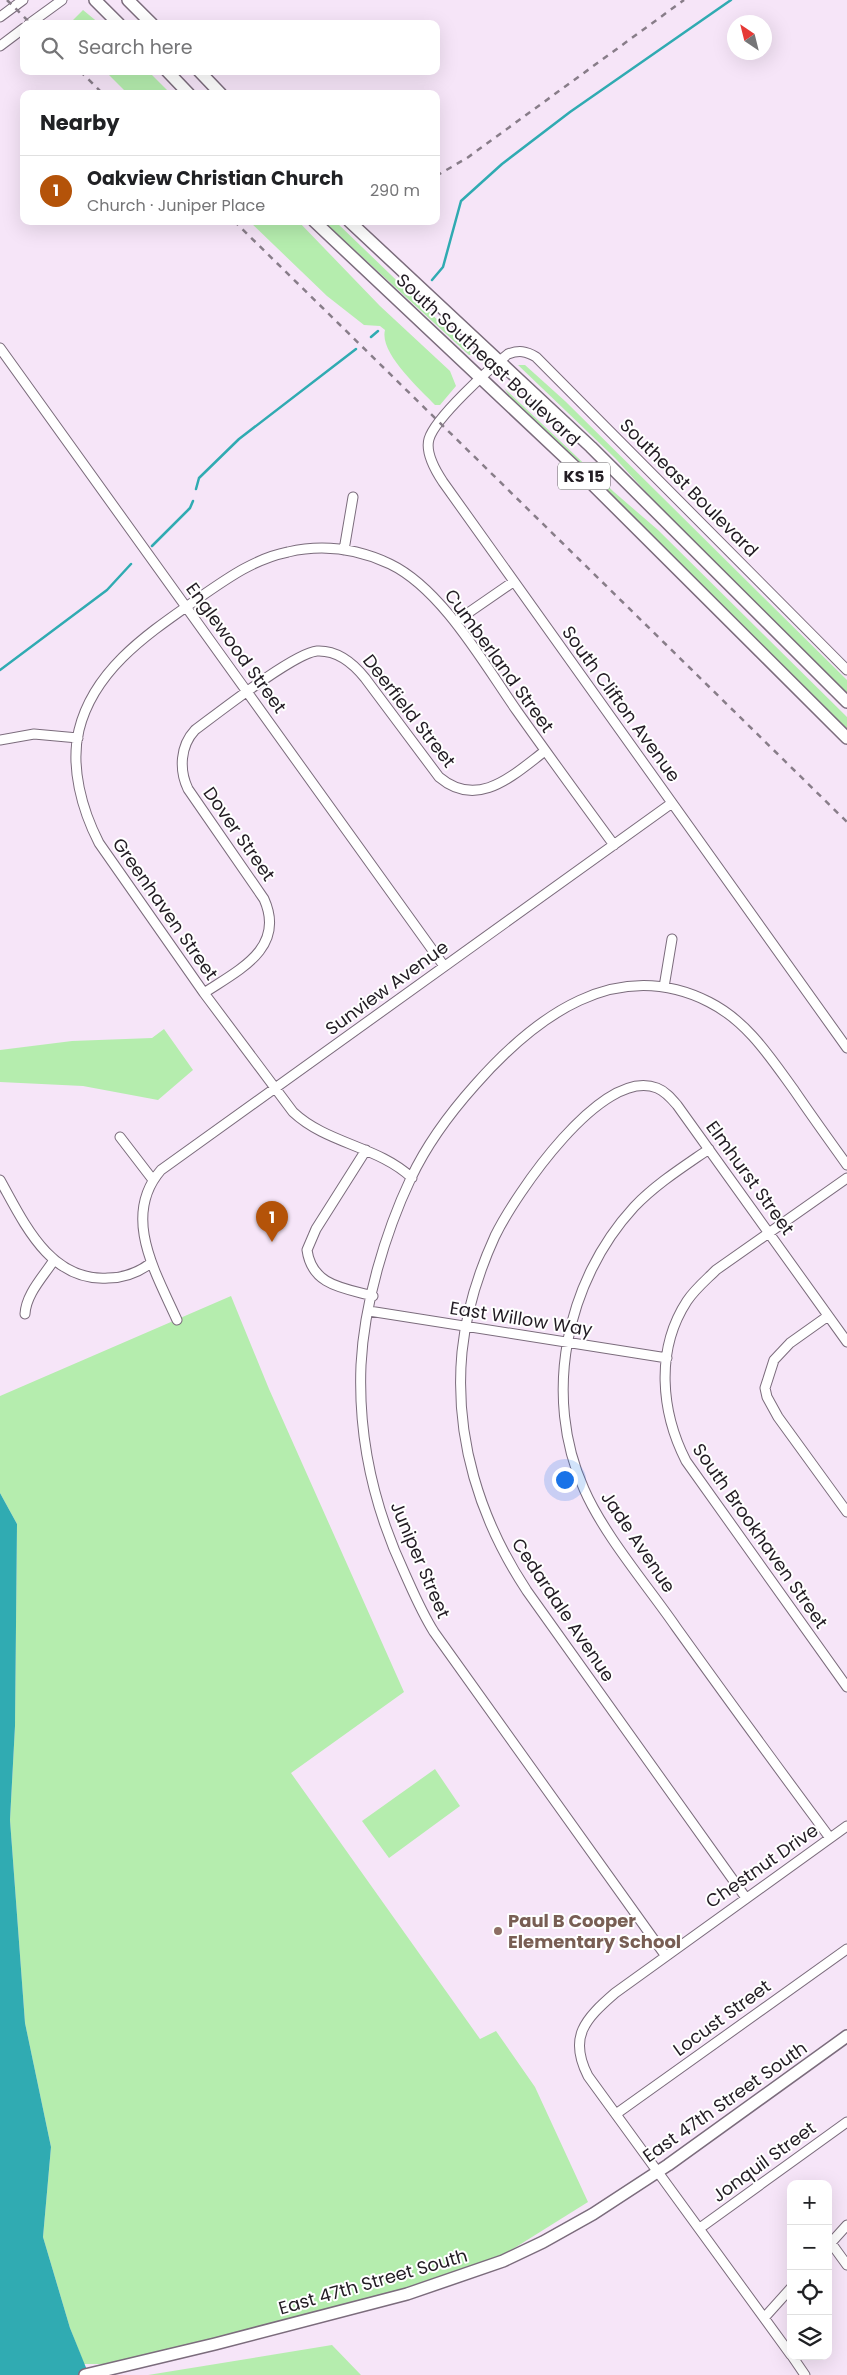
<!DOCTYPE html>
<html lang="en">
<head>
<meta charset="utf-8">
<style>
	:root { --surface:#fff; --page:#f6f6f6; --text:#202124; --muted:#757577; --line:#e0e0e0; --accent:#b45309 }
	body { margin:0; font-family:Poppins,sans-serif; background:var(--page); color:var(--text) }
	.controls { position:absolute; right:15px; bottom:15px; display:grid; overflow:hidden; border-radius:10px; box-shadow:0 5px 20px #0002 }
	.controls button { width:45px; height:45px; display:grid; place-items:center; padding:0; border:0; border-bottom:1px solid var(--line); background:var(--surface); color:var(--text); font:25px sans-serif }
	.compass { position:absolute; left:727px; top:15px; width:45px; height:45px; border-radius:50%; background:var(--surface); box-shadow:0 5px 20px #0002; rotate:325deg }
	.you { position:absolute; left:564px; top:1479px; width:18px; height:18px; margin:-12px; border:4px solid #fff; border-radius:50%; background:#1a73e8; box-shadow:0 0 0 8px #1a73e833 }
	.badge { display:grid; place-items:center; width:32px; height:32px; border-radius:50%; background:var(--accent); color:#fff; font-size:16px; font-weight:700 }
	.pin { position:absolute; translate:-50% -41px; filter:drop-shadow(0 1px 2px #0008) }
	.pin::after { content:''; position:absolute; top:26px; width:18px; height:15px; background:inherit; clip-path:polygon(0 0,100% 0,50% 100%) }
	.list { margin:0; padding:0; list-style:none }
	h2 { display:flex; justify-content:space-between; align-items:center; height:65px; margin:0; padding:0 20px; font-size:21px }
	h2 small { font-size:16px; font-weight:400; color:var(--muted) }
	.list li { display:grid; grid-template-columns:32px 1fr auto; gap:15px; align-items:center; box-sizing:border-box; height:70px; padding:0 20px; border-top:1px solid var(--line) }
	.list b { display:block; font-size:19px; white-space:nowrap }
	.list p { margin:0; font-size:16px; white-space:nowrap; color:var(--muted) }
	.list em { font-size:16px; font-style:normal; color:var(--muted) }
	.icon { flex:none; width:28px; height:28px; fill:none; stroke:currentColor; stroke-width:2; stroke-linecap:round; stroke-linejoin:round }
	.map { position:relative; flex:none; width:847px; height:2375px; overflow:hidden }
	.search { position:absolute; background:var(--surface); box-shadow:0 5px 20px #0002; left:20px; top:20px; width:420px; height:55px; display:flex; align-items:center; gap:12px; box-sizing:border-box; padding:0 18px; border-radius:10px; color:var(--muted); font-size:19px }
	.panel { position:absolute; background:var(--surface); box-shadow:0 5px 20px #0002; left:20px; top:90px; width:420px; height:135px; border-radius:10px }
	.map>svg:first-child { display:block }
	.green { fill:#b5edae }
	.water { fill:#30abb2 }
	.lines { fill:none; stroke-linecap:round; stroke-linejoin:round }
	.stream { stroke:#30abb2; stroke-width:2.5 }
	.minor-casing { stroke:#7b6c7c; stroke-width:11 }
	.major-casing { stroke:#7b6c7c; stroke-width:14 }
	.minor { stroke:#fff; stroke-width:9 }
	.major { stroke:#fff; stroke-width:11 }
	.rail { stroke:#887d89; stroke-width:2.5; stroke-dasharray:6 6; stroke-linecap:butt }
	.education-dot { fill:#8d6e63; stroke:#fff; stroke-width:2 }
	.labels { text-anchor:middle; stroke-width:4; stroke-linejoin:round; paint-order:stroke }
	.shield { fill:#fff; stroke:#646065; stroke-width:1 }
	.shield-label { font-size:16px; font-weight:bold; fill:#221c23 }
	.street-label { font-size:18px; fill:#221c23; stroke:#fff }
	.education-label { font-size:18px; font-weight:bold; fill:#785e54; stroke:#fff; text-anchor:start }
</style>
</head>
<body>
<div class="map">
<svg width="847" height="2375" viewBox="0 0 847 2375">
	<rect width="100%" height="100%" fill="#f6e5f8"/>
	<path class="green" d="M 83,10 L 100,24 L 69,24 Z
		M 105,71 L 148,71 L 171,94 L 128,94 Z
		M 249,221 L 298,221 L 380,306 L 450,371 L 456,386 L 440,405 L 435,405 C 420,389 379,353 385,330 L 380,326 L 364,325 L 327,296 Z
		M 323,221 L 335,221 L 474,355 L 469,355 Z
		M 518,365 L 525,365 L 565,401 L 847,680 L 847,694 L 655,502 L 615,458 Z
		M 504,388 L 614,492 L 658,530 L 847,717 L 847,730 L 619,503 L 512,400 Z
		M 164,1029 L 193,1070 L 158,1100 L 83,1086 L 0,1082 L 0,1050 L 72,1041 L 152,1038 Z
		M 231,1296 L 269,1389 L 404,1692 L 291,1773 L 480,2039 L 496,2031 L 535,2087 L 588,2202 L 476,2272 L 128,2364 L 84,2364 L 70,2328 L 43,2237 L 51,2147 L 25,2023 L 10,1820 L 15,1726 L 17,1524 L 0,1493 L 0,1396 Z
		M 435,1769 L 460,1806 L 389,1858 L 362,1821 Z
		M 332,2345 L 361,2375 L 148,2375 Z"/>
	<path class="water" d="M 0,1493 L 17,1524 L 15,1726 L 10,1820 L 25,2023 L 51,2147 L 43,2237 L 70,2328 L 89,2375 L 0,2375 Z"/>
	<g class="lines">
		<path class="stream" d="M 432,280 L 443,267 L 461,201 L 502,164 L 570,112 L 731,0
			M 371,337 L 378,331
			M 196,489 L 199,478 L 239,439 L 356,349
			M 152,546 L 190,508 L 193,501
			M 0,670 L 107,590 L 131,564"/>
		<defs>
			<path id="minor" d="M 0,17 L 23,0
				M 29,24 L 62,0
				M 0,46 L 24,28
				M 0,348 L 444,966
				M 344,550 L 353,497
				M 455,622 L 513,582
				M 847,670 L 536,357 C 526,351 519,350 508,354 C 490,368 435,418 429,439 C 425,453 435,470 443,482 L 847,1048
				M 0,740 L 34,734 L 78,738
				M 664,987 L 672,939
				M 204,993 C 239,970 286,948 264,899 L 188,789 C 179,770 180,746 195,730 C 218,713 294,653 317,651 C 338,650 353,663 365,678 L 439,777 C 478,810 513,775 545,751
				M 120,1137 L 153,1180
				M 709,1149 C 683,1167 656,1184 634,1207 C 566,1281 542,1396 584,1489 C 604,1535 647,1585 676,1627 C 727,1698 778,1768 830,1838
				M 366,1150 L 316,1229 L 307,1250 C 312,1286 344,1288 373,1296
				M 412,1178 C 378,1146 327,1144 293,1112 L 204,993 L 99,843 C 82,810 70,767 79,730 C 94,669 149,633 196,600 C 225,580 253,559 288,552 C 323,544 358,549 390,564 C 442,589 484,664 517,711 C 549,756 581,800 614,845
				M 847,1178 L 716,1270 C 706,1280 695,1289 687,1301 C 655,1350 661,1412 686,1461 L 847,1687
				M 0,1180 C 24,1223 50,1282 108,1278 C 123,1278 139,1272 151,1263
				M 369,1311 L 667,1358
				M 25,1314 C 26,1294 43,1277 54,1260
				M 828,1316 L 790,1343 L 774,1360 L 765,1388 L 767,1397 L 778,1417 L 847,1512
				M 177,1320 C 156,1273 121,1216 161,1170 L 672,803
				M 746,1898 L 527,1591 C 480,1520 454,1438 462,1352 C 466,1313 479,1271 495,1236 C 515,1195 602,1066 657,1088 C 665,1091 671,1098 677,1105 L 847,1342
				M 665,1955 L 434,1632 C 422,1613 414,1594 405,1574 C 374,1508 358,1438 361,1365 C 364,1304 385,1233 411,1178 C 427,1144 450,1113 475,1085 C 535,1017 616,955 709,1002 C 747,1021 770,1057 794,1090 C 811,1115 829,1140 847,1165
				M 616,2114 L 847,1949
				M 700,2228 L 847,2122
				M 831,2243 L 847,2265
				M 828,2246 L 847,2225
				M 764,2318 L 791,2288
				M 791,2355 L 588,2076 C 568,2037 585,2019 615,1993 L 847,1826
				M 792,2356 L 805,2375"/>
			<path id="major" d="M 95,0 L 119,24
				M 128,0 L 152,24
				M 167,71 L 189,94
				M 199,71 L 221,94
				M 314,221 L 574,466 L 847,738
				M 349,221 L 591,447 L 847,702
				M 85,2375 L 215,2344 L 407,2294 L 503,2261 L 543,2242 L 593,2214 L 668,2165 L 847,2036"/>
		</defs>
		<use href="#minor" class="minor-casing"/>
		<use href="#major" class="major-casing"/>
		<use href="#minor" class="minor"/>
		<use href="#major" class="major"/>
		<path class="rail" d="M 7,0 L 31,24
			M 80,71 L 103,94
			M 436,176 L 467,158 L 684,0
			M 234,221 L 847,822"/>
	</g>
	<circle class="education-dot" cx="498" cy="1931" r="5"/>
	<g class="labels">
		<rect class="shield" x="558" y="462.5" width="52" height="27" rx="4"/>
		<g class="shield-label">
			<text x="584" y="482">KS 15</text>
		</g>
		<g class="street-label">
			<text transform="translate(488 360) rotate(43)" y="6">South Southeast Boulevard</text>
			<text transform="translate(689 488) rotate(45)" y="6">Southeast Boulevard</text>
			<text transform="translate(236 648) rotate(54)" y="6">Englewood Street</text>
			<text transform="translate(499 661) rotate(54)" y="6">Cumberland Street</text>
			<text transform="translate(621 704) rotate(54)" y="6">South Clifton Avenue</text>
			<text transform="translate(409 711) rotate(52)" y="6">Deerfield Street</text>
			<text transform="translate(239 834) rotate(55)" y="6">Dover Street</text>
			<text transform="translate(165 909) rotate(55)" y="6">Greenhaven Street</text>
			<text transform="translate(387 988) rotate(-36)" y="6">Sunview Avenue</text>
			<text transform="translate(750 1178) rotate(54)" y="6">Elmhurst Street</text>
			<text transform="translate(521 1319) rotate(9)" y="6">East Willow Way</text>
			<text transform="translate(760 1536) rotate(55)" y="6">South Brookhaven Street</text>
			<text transform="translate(638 1542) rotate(56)" y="6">Jade Avenue</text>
			<text transform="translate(420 1560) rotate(67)" y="6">Juniper Street</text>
			<text transform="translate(563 1610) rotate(56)" y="6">Cedardale Avenue</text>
			<text transform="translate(762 1866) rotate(-35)" y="6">Chestnut Drive</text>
			<text transform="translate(722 2018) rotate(-36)" y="6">Locust Street</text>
			<text transform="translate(725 2102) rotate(-35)" y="6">East 47th Street South</text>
			<text transform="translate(764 2162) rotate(-36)" y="6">Jonquil Street</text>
			<text transform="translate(373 2282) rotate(-16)" y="6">East 47th Street South</text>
		</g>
		<g class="education-label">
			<text x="508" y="1927">Paul B Cooper<tspan x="508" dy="21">Elementary School</tspan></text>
		</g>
	</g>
</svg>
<div class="controls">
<button>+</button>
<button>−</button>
<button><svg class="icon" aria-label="locate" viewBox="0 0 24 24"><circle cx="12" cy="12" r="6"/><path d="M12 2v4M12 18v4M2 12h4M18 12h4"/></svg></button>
<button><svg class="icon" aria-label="layers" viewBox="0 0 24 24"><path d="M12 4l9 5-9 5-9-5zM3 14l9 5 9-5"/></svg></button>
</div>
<svg class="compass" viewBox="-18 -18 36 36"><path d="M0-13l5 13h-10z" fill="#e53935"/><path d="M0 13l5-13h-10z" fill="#757577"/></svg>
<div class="you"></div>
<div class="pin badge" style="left:272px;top:1242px">1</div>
<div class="search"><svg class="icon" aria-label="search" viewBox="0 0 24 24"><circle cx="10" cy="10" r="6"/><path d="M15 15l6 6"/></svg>Search here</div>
<section class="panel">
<h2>Nearby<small></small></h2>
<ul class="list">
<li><span class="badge">1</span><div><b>Oakview Christian Church</b><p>Church · Juniper Place</p></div><em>290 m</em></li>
</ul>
</section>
</div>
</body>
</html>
